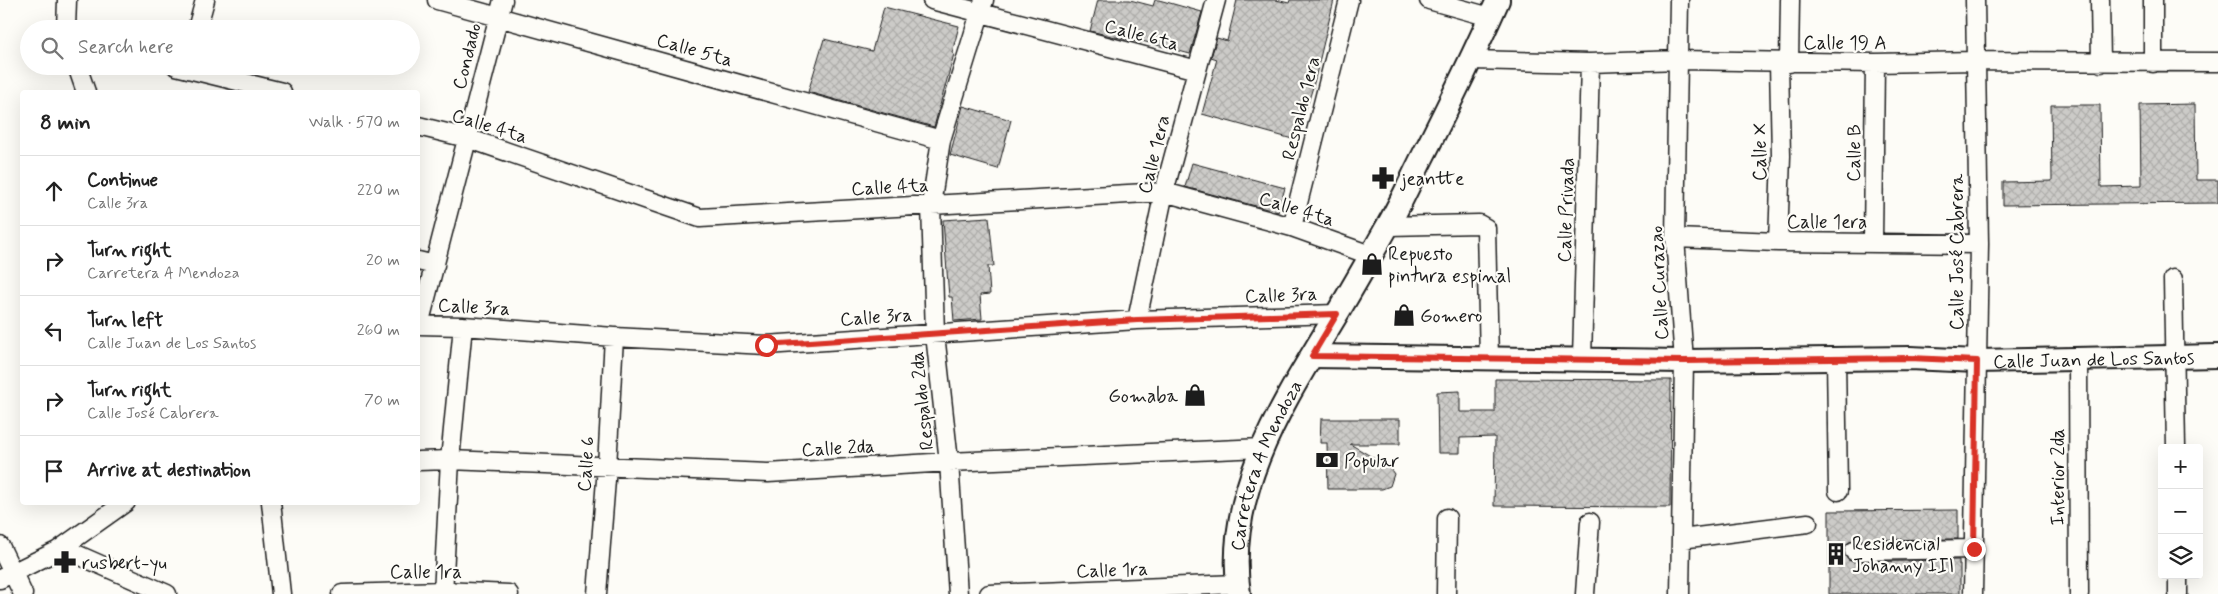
<!DOCTYPE html>
<html lang="en">
<head>
<meta charset="utf-8">
<style>
	:root { --surface:#fff; --page:#f6f6f6; --text:#222; --muted:#767676; --line:#e0e0e0 }
	body { margin:0; font-family:Mynerve,sans-serif; background:var(--page); color:var(--text) }
	.controls { position:absolute; right:15px; bottom:15px; display:grid; overflow:hidden; border-radius:5px; box-shadow:0 5px 20px #0002 }
	.controls button { width:45px; height:45px; display:grid; place-items:center; padding:0; border:0; border-bottom:1px solid var(--line); background:var(--surface); color:var(--text); font:25px sans-serif }
	.stop { position:absolute; width:15px; height:15px; margin:-11px; border:4px solid #d93025; border-radius:50%; background:#fff }
	.stop.end { background:#d93025; border-color:#fff; box-shadow:0 1px 5px #0008 }
	.list { margin:0; padding:0; list-style:none }
	h2 { display:flex; justify-content:space-between; align-items:center; height:65px; margin:0; padding:0 20px; font-size:21px }
	h2 small { font-size:16px; font-weight:400; color:var(--muted) }
	.list li { display:grid; grid-template-columns:32px 1fr auto; gap:15px; align-items:center; box-sizing:border-box; height:70px; padding:0 20px; border-top:1px solid var(--line) }
	.list b { display:block; font-size:19px; white-space:nowrap }
	.list p { margin:0; font-size:16px; white-space:nowrap; color:var(--muted) }
	.list em { font-size:16px; font-style:normal; color:var(--muted) }
	.icon { flex:none; width:28px; height:28px; fill:none; stroke:currentColor; stroke-width:2; stroke-linecap:round; stroke-linejoin:round }
	.map { position:relative; flex:none; width:2218px; height:594px; overflow:hidden }
	.search { position:absolute; background:var(--surface); box-shadow:0 5px 20px #0002; left:20px; top:20px; width:400px; height:55px; display:flex; align-items:center; gap:12px; box-sizing:border-box; padding:0 18px; border-radius:28px; color:var(--muted); font-size:19px }
	.panel { position:absolute; background:var(--surface); box-shadow:0 5px 20px #0002; left:20px; top:90px; width:400px; height:415px; border-radius:5px }
	.map>svg:first-child { display:block }
	.building { fill:url(#building-cross-hatch); stroke:#1c1c1c }
	.lines { fill:none; stroke-linecap:round; stroke-linejoin:round }
	.minor-casing { stroke:#1c1c1c; stroke-width:21 }
	.tertiary-casing { stroke:#1c1c1c; stroke-width:26 }
	.minor { stroke:#fdfcf7; stroke-width:18 }
	.tertiary { stroke:#fdfcf7; stroke-width:22 }
	.route { stroke:#d93025; stroke-width:6 }
	.labels { text-anchor:middle; stroke-width:4.5; stroke-linejoin:round; paint-order:stroke }
	.street-label { font-size:19px; fill:#1c1c1c; stroke:#fdfcf7 }
	.poi-label { font-size:19px; fill:#1c1c1c; stroke:#fdfcf7; text-anchor:start }
</style>
</head>
<body>
<div class="map">
<svg width="2218" height="594" viewBox="0 0 2218 594">
	<defs>
		<pattern id="building-cross-hatch" width="8" height="8" patternUnits="userSpaceOnUse" patternTransform="scale(1.25)"><rect width="8" height="8" fill="#cccbc8"/><path d="M0 0l8 8M0 8l8-8" fill="none" stroke="#afaeab"/></pattern>
	</defs>
	<rect width="100%" height="100%" fill="#fdfcf7"/>
	<filter id="ink" filterUnits="userSpaceOnUse"><feTurbulence type="fractalNoise" baseFrequency=".02" numOctaves="2"/><feDisplacementMap in="SourceGraphic" scale="10" xChannelSelector="R" yChannelSelector="G"/><feConvolveMatrix kernelMatrix="1 2 1 2 8 2 1 2 1" color-interpolation-filters="sRGB"/></filter>
	<g filter="url(#ink)">
		<path class="building" d="M 1098,0 L 1130,0 L 1153,6 L 1155,0 L 1159,0 L 1202,12 L 1190,54 L 1142,41 L 1141,43 L 1090,31 Z
			M 1237,0 L 1276,0 L 1289,3 L 1290,0 L 1334,0 L 1313,87 L 1296,140 L 1202,114 L 1217,59 L 1211,57 L 1217,38 L 1227,41 Z
			M 884,7 L 959,26 L 952,53 L 954,54 L 934,127 L 808,92 L 824,39 L 872,51 Z
			M 2195,104 L 2196,180 L 2218,180 L 2218,203 L 2003,205 L 2003,182 L 2052,181 L 2051,105 L 2100,105 L 2101,187 L 2141,186 L 2140,105 Z
			M 963,106 L 1011,120 L 998,169 L 950,155 Z
			M 1192,163 L 1285,188 L 1278,212 L 1185,187 Z
			M 989,217 L 994,266 L 988,266 L 990,294 L 980,295 L 982,319 L 954,321 L 952,297 L 949,297 L 943,220 Z
			M 1495,379 L 1671,380 L 1670,507 L 1494,506 L 1495,437 L 1460,438 L 1460,453 L 1438,453 L 1437,392 L 1460,391 L 1460,412 L 1495,412 Z
			M 1321,419 L 1400,419 L 1400,444 L 1350,444 L 1389,467 L 1394,474 L 1390,486 L 1382,489 L 1328,489 L 1327,443 L 1320,443 Z
			M 1958,510 L 1958,539 L 1854,540 L 1845,545 L 1843,552 L 1848,560 L 1854,562 L 1959,560 L 1959,565 L 1960,565 L 1960,594 L 1829,594 L 1829,511 Z"/>
		<g class="lines">
			<defs>
				<path id="minor" d="M 437,0 L 941,140
					M 932,0 L 1197,70
					M 1429,0 L 1490,17
					M 1679,0 L 1675,238 L 1684,361 L 1680,594
					M 2100,0 L 2101,63
					M 66,29 L 67,0
					M 197,29 L 205,0
					M 1471,60 L 1590,63 L 1679,60 L 1875,63 L 1975,61 L 2218,62
					M 1789,63 L 1790,0
					M 2153,63 L 2153,0
					M 77,66 L 86,92
					M 176,66 L 282,92
					M 418,126 L 467,138 L 700,218 L 1164,192 L 1292,227 L 1370,255
					M 1388,226 L 1479,224 L 1486,228 L 1489,360
					M 1292,227 L 1349,0
					M 1675,238 L 1778,242 L 1979,244
					M 1778,242 L 1781,156 L 1779,63
					M 1873,242 L 1875,63
					M 418,261 L 435,265
					M 2173,279 L 2176,448
					M 1137,320 L 1164,192 L 1216,0
					M 418,325 L 463,326 L 614,337 L 766,345 L 1137,320 L 1337,314
					M 419,325 L 503,0
					M 1836,358 L 1838,491
					M 1582,359 L 1590,63
					M 2078,359 L 2079,594
					M 418,461 L 450,460 L 768,473 L 949,462 L 1262,448
					M 271,502 L 281,594
					M 1681,539 L 1808,523
					M 0,546 L 23,594
					M 57,551 L 126,502
					M 1854,551 L 1974,549
					M 2178,575 L 2178,594
					M 0,579 L 57,551 L 76,554 L 167,594
					M 342,594 L 443,591 L 509,594
					M 443,594 L 450,460 L 463,326
					M 597,594 L 607,467 L 614,337
					M 958,594 L 949,462 L 935,334 L 931,205 L 941,140 L 984,0
					M 989,594 L 1237,584
					M 1446,594 L 1447,518
					M 1585,594 L 1590,522
					M 1973,594 L 1979,244 L 1975,0"/>
				<g id="tertiary">
					<path id="s1" d="M 1312,356 L 1684,361 L 1910,358 L 1977,361 L 2218,356"/>
					<path id="s2" d="M 1239,594 C 1224,493 1283,403 1332,322 C 1351,291 1369,259 1387,227 C 1400,205 1410,182 1421,160 C 1448,107 1474,54 1498,0"/>
				</g>
			</defs>
			<use href="#minor" class="minor-casing"/>
			<use href="#tertiary" class="tertiary-casing"/>
			<use href="#minor" class="minor"/>
			<use href="#tertiary" class="tertiary"/>
		</g>
	</g>
	<g class="lines" filter="url(#ink)">
		<path class="route" d="M 766,345 L 1137,320 L 1337,314 L 1312,356 L 1684,361 L 1910,358 L 1977,361 L 1974,549"/>
	</g>
	<defs>
		<symbol id="pharmacy-bare" viewBox="-9 -9 18 18"><path d="M-2-6h4v4h4v4h-4v4h-4v-4h-4v-4h4Z" fill="#1c1c1c" stroke="#fdfcf7" stroke-width="2.5" paint-order="stroke"/></symbol>
		<symbol id="shop-bare" viewBox="-9 -9 18 18"><path d="M-5-2.5h2.3a2.7 3.5 0 0 1 5.4 0H5L5.5 6h-11ZM-1.5-2.5h3a1.5 2.3 0 0 0-3 0Z" fill="#1c1c1c" stroke="#fdfcf7" stroke-width="2.5" paint-order="stroke"/></symbol>
		<symbol id="bank-bare" viewBox="-9 -9 18 18"><path d="M-6-4H6V4H-6ZM0-2.3a2.3 2.3 0 1 0 0 4.6a2.3 2.3 0 1 0 0-4.6Z" fill="#1c1c1c" stroke="#fdfcf7" stroke-width="2.5" paint-order="stroke"/></symbol>
		<symbol id="building-bare" viewBox="-9 -9 18 18"><path d="M-4-6H4V6H1V3H-1V6H-4ZM-2.5-4.3h1.7v1.8h-1.7ZM.8-4.3h1.7v1.8H.8ZM-2.5-1h1.7V.8h-1.7ZM.8-1h1.7V.8H.8Z" fill="#1c1c1c" stroke="#fdfcf7" stroke-width="2.5" paint-order="stroke"/></symbol>
	</defs>
	<g fill-rule="evenodd">
		<use href="#pharmacy-bare" x="1367" y="162" width="32" height="32"/>
		<use href="#shop-bare" x="1356" y="248" width="32" height="32"/>
		<use href="#shop-bare" x="1388" y="299" width="32" height="32"/>
		<use href="#shop-bare" x="1179" y="379" width="32" height="32"/>
		<use href="#bank-bare" x="1311" y="444" width="32" height="32"/>
		<use href="#building-bare" x="1820" y="538" width="32" height="32"/>
		<use href="#pharmacy-bare" x="49" y="546" width="32" height="32"/>
	</g>
	<g class="labels">
		<g class="street-label">
			<text transform="translate(1142 34) rotate(15)" y="7">Calle 6ta</text>
			<text x="1845" y="49">Calle 19 A</text>
			<text transform="translate(695 49) rotate(16)" y="7">Calle 5ta</text>
			<text transform="translate(466 56) rotate(-76)" y="7">Condado</text>
			<text transform="translate(1300 108) rotate(-76)" y="7">Respaldo 1era</text>
			<text transform="translate(490 125) rotate(17)" y="7">Calle 4ta</text>
			<text transform="translate(1759 152) rotate(-90)" y="7">Calle X</text>
			<text transform="translate(1853 153) rotate(-89)" y="7">Calle B</text>
			<text transform="translate(1153 154) rotate(-76)" y="7">Calle 1era</text>
			<text transform="translate(890 186) rotate(-3)" y="7">Calle 4ta</text>
			<text transform="translate(1297 208) rotate(17)" y="7">Calle 4ta</text>
			<text transform="translate(1565 210) rotate(-88)" y="7">Calle Privada</text>
			<text x="1827" y="228">Calle 1era</text>
			<text transform="translate(1956 252) rotate(-90)" y="7">Calle José Cabrera</text>
			<text transform="translate(1658 283) rotate(-93)" y="7">Calle Curazao</text>
			<text transform="translate(1281 294) rotate(-2)" y="7">Calle 3ra</text>
			<text transform="translate(474 306) rotate(3)" y="7">Calle 3ra</text>
			<text transform="translate(876 316) rotate(-4)" y="7">Calle 3ra</text>
			<text dy="7" stroke="none"><textPath href="#s1" startOffset="782">Calle Juan de Los Santos</textPath></text>
			<text transform="translate(921 401) rotate(-96)" y="7">Respaldo 2da</text>
			<text transform="translate(838 447) rotate(-3)" y="7">Calle 2da</text>
			<text transform="translate(585 464) rotate(-86)" y="7">Calle 6</text>
			<text dy="7" stroke="none"><textPath href="#s2" startOffset="134">Carretera A Mendoza</textPath></text>
			<text transform="translate(2057 477) rotate(-90)" y="7">Interior 2da</text>
			<text transform="translate(1112 569) rotate(-2)" y="7">Calle 1ra</text>
			<text x="426" y="578">Calle 1ra</text>
		</g>
		<g class="poi-label">
			<text x="1400" y="185">jeantte</text>
			<text x="1388" y="260">Repuesto<tspan x="1388" dy="22">pintura espinal</tspan></text>
			<text x="1420" y="322">Gomero</text>
			<text x="1178" y="402" text-anchor="end">Gomaba</text>
			<text x="1344" y="467">Popular</text>
			<text x="1852" y="550">Residencial<tspan x="1852" dy="22">Johanny III</tspan></text>
			<text x="82" y="569">rusbert-yu</text>
		</g>
	</g>
</svg>
<div class="controls">
<button>+</button>
<button>−</button>
<button><svg class="icon" aria-label="layers" viewBox="0 0 24 24"><path d="M12 4l9 5-9 5-9-5zM3 14l9 5 9-5"/></svg></button>
</div>
<div class="stop" style="left:766px;top:345px"></div>
<div class="stop end" style="left:1974px;top:549px"></div>
<div class="search"><svg class="icon" aria-label="search" viewBox="0 0 24 24"><circle cx="10" cy="10" r="6"/><path d="M15 15l6 6"/></svg>Search here</div>
<section class="panel">
<h2>8 min<small>Walk · 570 m</small></h2>
<ul class="list">
<li><svg class="icon" aria-label="ahead" viewBox="0 0 24 24"><path d="M12 20V5M6 11l6-6 6 6"/></svg><div><b>Continue</b><p>Calle 3ra</p></div><em>220 m</em></li>
<li><svg class="icon" aria-label="right" viewBox="0 0 24 24"><path d="M7 20v-9h11M14 6l5 5-5 5"/></svg><div><b>Turn right</b><p>Carretera A Mendoza</p></div><em>20 m</em></li>
<li><svg class="icon" aria-label="left" viewBox="0 0 24 24"><path d="M17 20v-9H6M10 6l-5 5 5 5"/></svg><div><b>Turn left</b><p>Calle Juan de Los Santos</p></div><em>260 m</em></li>
<li><svg class="icon" aria-label="right" viewBox="0 0 24 24"><path d="M7 20v-9h11M14 6l5 5-5 5"/></svg><div><b>Turn right</b><p>Calle José Cabrera</p></div><em>70 m</em></li>
<li><svg class="icon" aria-label="arrive" viewBox="0 0 24 24"><path d="M6 21V4h12l-3 4 3 4H6"/></svg><div><b>Arrive at destination</b></div></li>
</ul>
</section>
</div>
</body>
</html>
